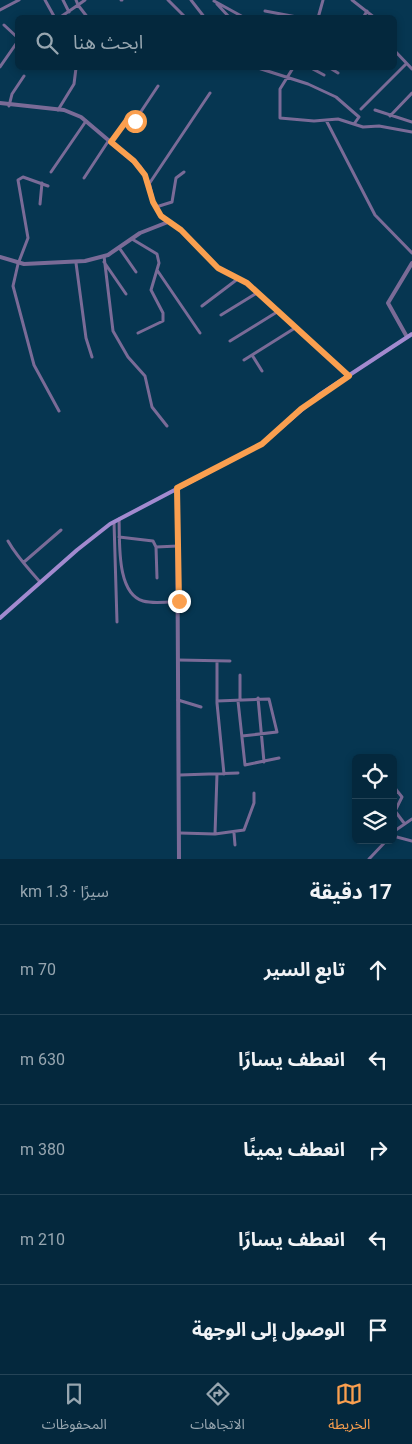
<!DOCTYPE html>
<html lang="ar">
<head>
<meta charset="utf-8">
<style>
	:root { --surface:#04283d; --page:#0d3044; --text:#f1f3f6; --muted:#97a6b0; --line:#254457; --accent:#fa9f4f }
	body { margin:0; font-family:Roboto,"Noto Sans Arabic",sans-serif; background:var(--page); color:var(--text); direction:rtl }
	.controls { position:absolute; right:15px; bottom:15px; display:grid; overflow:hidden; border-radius:8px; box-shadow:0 2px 8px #0003 }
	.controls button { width:45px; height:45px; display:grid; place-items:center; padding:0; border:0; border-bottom:1px solid var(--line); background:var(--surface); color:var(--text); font:25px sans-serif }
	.stop { position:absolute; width:15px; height:15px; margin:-11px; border:4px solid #fa9f4f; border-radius:50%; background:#fff }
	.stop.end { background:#fa9f4f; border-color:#fff; box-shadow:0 1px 5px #0008 }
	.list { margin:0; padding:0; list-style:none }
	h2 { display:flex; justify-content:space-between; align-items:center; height:65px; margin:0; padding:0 20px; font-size:21px }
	h2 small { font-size:16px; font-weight:400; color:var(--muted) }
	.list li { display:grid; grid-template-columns:32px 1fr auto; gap:15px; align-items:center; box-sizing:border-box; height:90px; padding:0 20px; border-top:1px solid var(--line) }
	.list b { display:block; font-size:19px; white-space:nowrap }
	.list em { font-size:16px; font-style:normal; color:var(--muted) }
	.icon { flex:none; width:28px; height:28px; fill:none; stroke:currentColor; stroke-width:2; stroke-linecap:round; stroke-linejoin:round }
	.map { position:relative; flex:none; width:412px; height:859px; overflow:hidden; direction:ltr }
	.search { position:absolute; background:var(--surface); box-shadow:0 2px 8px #0003; left:15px; right:15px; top:15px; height:55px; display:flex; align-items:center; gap:12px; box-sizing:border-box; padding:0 18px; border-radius:8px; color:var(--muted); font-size:19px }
	.sheet { height:515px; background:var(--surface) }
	nav { display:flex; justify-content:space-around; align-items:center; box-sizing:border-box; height:70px; border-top:1px solid var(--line); background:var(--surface); font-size:14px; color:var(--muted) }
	nav a { display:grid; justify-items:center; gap:2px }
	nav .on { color:var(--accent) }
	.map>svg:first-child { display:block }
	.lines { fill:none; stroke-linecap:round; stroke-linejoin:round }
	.minor { stroke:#7a6b97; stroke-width:3 }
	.tertiary { stroke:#7a6b97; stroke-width:4 }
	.secondary { stroke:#a28acf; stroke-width:4 }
	.route { stroke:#fa9f4f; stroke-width:6 }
</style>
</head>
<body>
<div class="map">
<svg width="412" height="859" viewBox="0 0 412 859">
	<rect width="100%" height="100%" fill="#063651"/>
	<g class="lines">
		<path class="minor" d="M 45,0 L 55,18
			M 63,0 L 69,12
			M 85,0 L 78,5 L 88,18
			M 121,0 L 122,0
			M 168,0 L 186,18
			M 191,0 L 205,18
			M 352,0 L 375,18
			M 214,1 L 245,18
			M 217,4 L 230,18
			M 0,10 L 19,0
			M 265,11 L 302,18
			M 59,18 L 78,5 L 76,0
			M 318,18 L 323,0
			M 363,18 L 367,11
			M 4,25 L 18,38
			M 394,50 L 412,69
			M 0,67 L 18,41
			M 258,68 L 308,84 L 336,97 L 359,117 L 354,124
			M 293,68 L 280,89 L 280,118 L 314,121 L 338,119 L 363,127 L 379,126 L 412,132
			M 311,68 L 324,75
			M 330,68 L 338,73
			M 9,106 L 12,94 L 24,76
			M 361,109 L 406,64
			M 58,110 L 74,84 L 76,68
			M 375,110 L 412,122
			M 390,116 L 412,93
			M 326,120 L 375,215 L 412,253
			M 111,142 L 127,120 L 136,119 L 158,86
			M 51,172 L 86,121
			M 84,178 L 109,140
			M 149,184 L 210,93
			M 48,186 L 23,177 L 18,180 L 28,238 L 18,264 L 13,286 L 34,365 L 59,411
			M 40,204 L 42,183
			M 156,207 L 172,202 L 176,178 L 184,172
			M 132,239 L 157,254 L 159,263 L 151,290 L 163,313 L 163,321 L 138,333
			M 120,249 L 136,272
			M 104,256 L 113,331 L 128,357 L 145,376 L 152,407 L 167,426
			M 104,262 L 126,294
			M 76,263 L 86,338 L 92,357
			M 157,270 L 200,333
			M 202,306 L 239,278
			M 221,315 L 257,293
			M 230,341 L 277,312
			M 252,355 L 262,371
			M 244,360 L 295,328
			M 119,519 C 120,541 116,593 143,601 C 154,604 168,602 179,601
			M 114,522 L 117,622
			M 119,537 L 153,541 L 156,547 L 157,578
			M 8,541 C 17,557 28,568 40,582
			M 156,547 L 178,546
			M 24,562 L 61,530
			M 178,660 L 230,661
			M 217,661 L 217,703 L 224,774
			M 240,675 L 240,700
			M 258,698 L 264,762
			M 178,700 L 201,707
			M 217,701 L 269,699 L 277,732 L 242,736
			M 238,701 L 245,765 L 279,758
			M 180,775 L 238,773
			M 393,785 L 398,792
			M 393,794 L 398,792 L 402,797 L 395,811 L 404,823
			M 393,832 L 412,819
			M 180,833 L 215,834 L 244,830 L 254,803 L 254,793
			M 234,833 L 235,845
			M 215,834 L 217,774
			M 393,836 L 412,841
			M 369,859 L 387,840"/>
		<path class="tertiary" d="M 0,103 L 64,110 L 81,117 L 140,167 L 149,184 L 153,202 L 161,216 L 181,230 L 218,268 L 247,283 L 349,376
			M 0,257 L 24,264 L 85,261 L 108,255 L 140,233 L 168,222
			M 407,337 L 388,303 L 412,263
			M 177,488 L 179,859"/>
		<path class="secondary" d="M 0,618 L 77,550 L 110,524 L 262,444 L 319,395 L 412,334"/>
	</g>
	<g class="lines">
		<path class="route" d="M 135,121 L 127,120 L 111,142 L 134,161 L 145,175 L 153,202 L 161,216 L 181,230 L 218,268 L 247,283 L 349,376 L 301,409 L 262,444 L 177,488 L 179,601"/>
	</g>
</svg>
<div class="controls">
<button><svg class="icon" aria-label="locate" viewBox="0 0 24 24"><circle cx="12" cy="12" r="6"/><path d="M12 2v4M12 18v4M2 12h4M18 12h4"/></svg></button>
<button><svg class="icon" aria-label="layers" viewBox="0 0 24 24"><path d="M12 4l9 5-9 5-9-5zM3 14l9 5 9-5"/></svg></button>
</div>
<div class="stop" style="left:135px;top:121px"></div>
<div class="stop end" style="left:179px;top:601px"></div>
<div class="search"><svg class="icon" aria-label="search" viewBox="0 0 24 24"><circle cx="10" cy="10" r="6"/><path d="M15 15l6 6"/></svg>ابحث هنا</div>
</div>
<section class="sheet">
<h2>17 دقيقة<small>سيرًا · 1.3 km</small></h2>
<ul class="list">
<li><svg class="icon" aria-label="ahead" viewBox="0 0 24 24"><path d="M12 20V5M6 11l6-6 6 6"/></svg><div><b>تابع السير</b></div><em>70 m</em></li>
<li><svg class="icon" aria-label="left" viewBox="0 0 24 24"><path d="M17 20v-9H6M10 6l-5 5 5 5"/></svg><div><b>انعطف يسارًا</b></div><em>630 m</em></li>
<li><svg class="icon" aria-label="right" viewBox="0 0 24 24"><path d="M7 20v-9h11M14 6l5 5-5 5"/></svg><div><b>انعطف يمينًا</b></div><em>380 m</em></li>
<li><svg class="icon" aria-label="left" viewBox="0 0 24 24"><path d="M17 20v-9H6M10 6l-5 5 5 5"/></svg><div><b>انعطف يسارًا</b></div><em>210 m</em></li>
<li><svg class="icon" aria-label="arrive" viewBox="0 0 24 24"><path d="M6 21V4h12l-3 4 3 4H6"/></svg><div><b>الوصول إلى الوجهة</b></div></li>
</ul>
</section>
<nav>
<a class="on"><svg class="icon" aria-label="map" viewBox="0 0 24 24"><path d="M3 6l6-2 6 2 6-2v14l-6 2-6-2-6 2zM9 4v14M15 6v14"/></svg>الخريطة</a>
<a><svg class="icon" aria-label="directions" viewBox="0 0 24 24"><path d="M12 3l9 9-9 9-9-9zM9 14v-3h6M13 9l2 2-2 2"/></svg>الاتجاهات</a>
<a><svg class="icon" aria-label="saved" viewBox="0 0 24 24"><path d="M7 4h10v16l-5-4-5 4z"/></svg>المحفوظات</a>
</nav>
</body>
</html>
